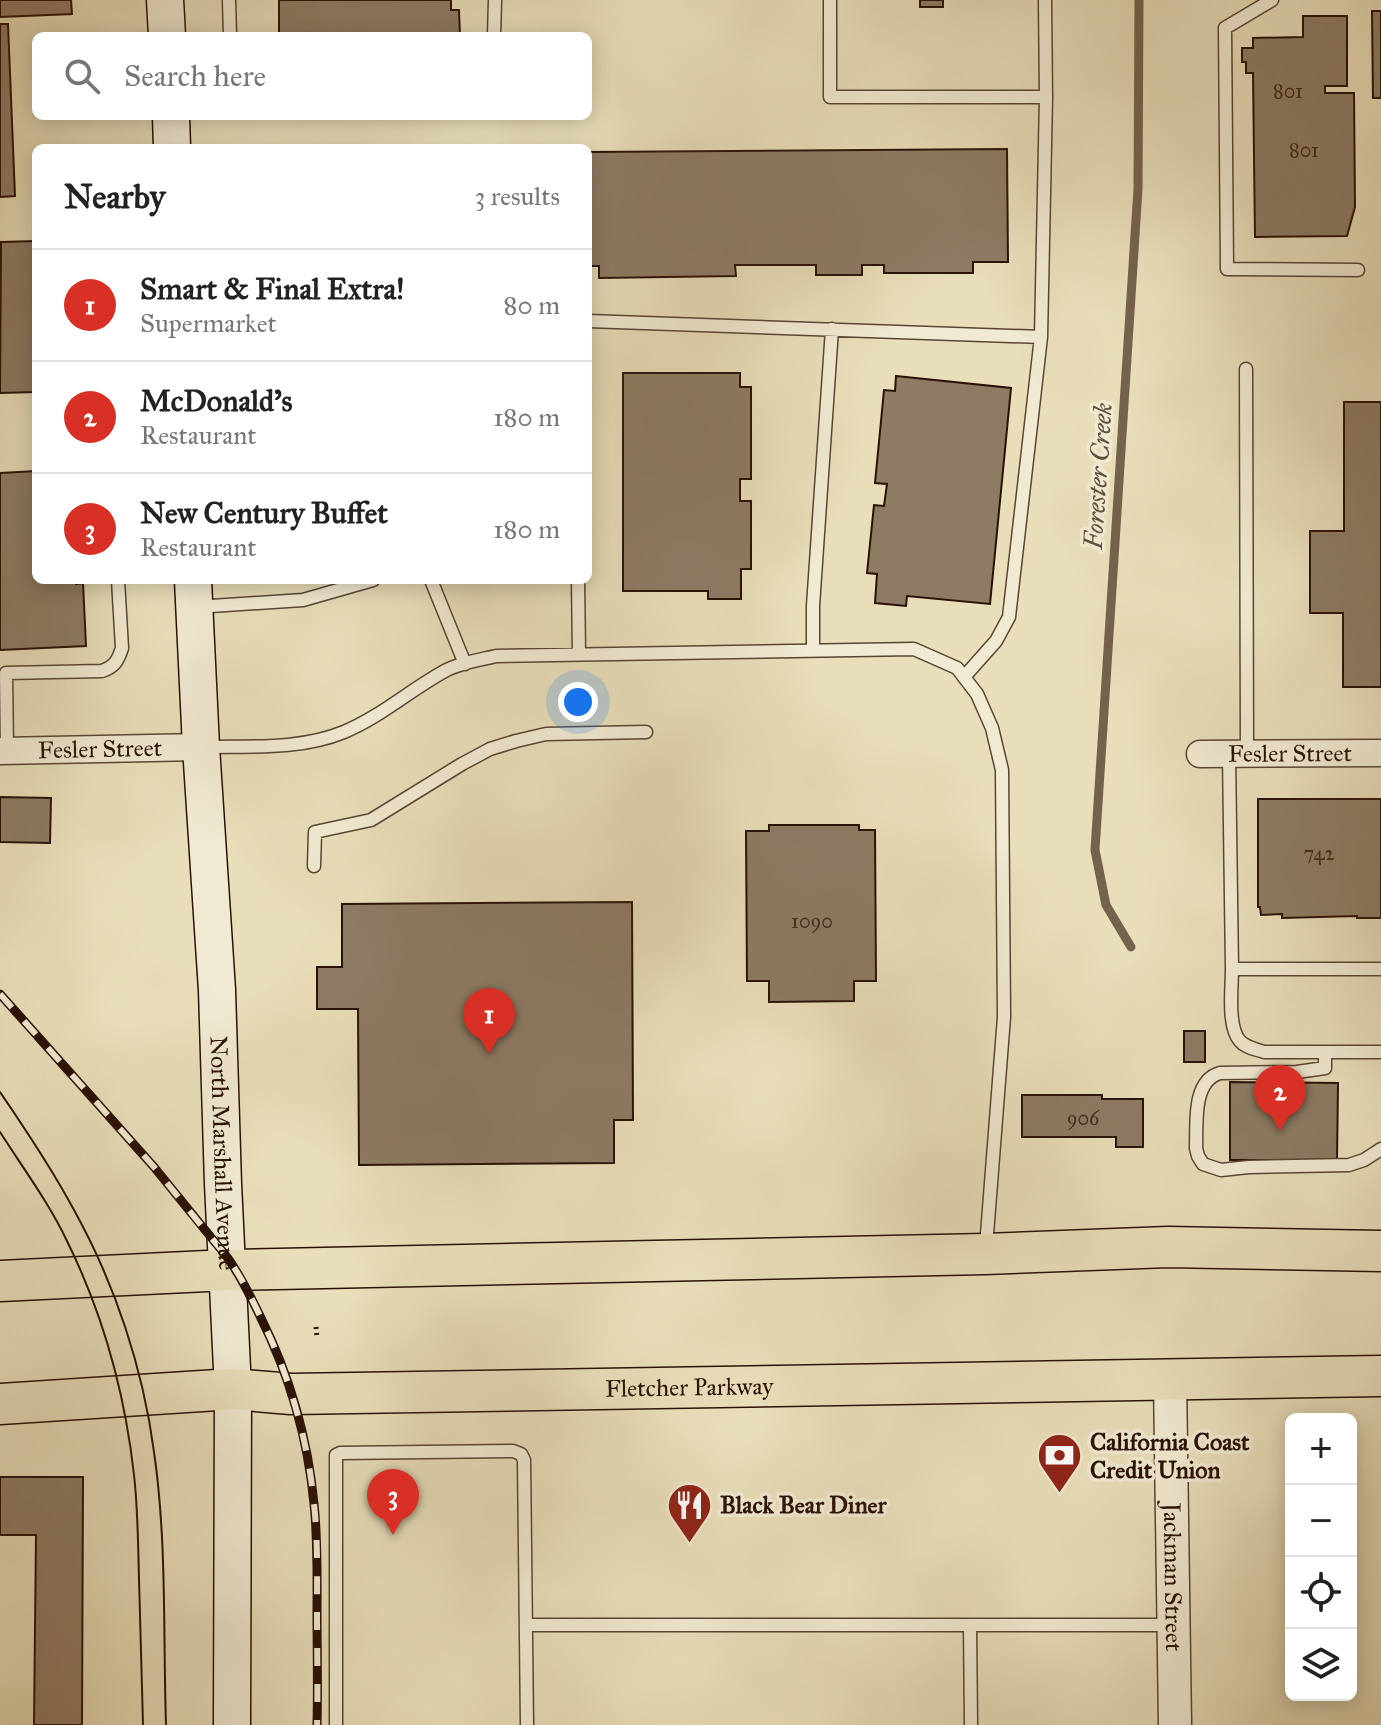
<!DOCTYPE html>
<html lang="en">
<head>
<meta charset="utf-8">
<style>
	:root { --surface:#fff; --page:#f6f6f6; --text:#222; --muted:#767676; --line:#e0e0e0; --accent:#d93025 }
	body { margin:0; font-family:"IM FELL Great Primer",serif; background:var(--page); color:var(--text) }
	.controls { position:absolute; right:24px; bottom:24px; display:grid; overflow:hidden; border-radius:12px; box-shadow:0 4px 20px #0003 }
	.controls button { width:72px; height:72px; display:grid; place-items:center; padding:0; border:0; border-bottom:2px solid var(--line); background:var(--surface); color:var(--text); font:40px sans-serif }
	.you { position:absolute; left:578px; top:702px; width:28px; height:28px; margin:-20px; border:6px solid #fff; border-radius:50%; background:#1a73e8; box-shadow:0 0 0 12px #1a73e833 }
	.badge { display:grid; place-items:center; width:52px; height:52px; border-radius:50%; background:var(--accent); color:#fff; font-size:26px; font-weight:700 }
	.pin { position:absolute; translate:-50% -66px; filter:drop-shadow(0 2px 4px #0008) }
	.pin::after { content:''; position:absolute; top:42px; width:28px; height:24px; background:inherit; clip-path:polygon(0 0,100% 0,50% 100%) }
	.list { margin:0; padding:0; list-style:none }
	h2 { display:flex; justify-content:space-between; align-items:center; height:104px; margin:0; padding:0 32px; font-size:34px }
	h2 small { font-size:26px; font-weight:400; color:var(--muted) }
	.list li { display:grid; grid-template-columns:52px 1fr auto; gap:24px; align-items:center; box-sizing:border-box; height:112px; padding:0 32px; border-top:2px solid var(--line) }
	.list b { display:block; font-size:30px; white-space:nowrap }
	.list p { margin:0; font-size:26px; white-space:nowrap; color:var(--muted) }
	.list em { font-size:26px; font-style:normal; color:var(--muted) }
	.icon { flex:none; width:44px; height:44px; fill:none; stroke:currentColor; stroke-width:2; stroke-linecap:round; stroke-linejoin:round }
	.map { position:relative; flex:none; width:1381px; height:1725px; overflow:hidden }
	.search { position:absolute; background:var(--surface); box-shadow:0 4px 20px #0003; left:32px; top:32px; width:560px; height:88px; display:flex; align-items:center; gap:20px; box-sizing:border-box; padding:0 28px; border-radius:12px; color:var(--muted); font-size:30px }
	.panel { position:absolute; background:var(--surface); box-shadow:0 4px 20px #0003; left:32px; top:144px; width:560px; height:440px; border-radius:12px }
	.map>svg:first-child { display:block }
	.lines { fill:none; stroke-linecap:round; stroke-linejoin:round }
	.stream { stroke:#75624d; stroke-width:9 }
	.building { fill:#8d7b64; stroke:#2a1007; stroke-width:2 }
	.service-casing { stroke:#5a4434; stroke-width:15 }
	.minor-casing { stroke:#5a4434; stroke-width:29 }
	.tertiary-casing { stroke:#5a4434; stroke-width:35 }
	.secondary-casing { stroke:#2a1007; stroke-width:39 }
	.primary-casing { stroke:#2a1007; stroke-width:43 }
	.path { stroke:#2a1007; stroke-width:5; stroke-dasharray:2 4; stroke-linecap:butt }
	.service { stroke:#f0ead2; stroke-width:12 }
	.minor { stroke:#f0ead2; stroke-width:26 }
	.tertiary { stroke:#f0ead2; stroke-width:32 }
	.secondary { stroke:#f0ead2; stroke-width:36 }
	.primary { stroke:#e8deb9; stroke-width:40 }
	.tram { stroke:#2a1007; stroke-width:2 }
	.rail-casing { stroke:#2a1007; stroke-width:9 }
	.rail { stroke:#f0ead2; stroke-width:6; stroke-dasharray:18; stroke-linecap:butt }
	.labels { text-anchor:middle; stroke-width:7; stroke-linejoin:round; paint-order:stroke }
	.number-label { font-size:20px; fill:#432b1e }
	.street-label { font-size:24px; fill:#2a1007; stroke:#f0ead2 }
	.poi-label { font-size:24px; font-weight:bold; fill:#2a1007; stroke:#f0ead2; text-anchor:start }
	.water-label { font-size:26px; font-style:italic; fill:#624d3c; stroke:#f0ead2 }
</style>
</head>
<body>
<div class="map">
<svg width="1381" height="1725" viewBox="0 0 1381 1725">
	<rect width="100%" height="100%" fill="#e8deb9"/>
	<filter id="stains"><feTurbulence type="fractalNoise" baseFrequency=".0025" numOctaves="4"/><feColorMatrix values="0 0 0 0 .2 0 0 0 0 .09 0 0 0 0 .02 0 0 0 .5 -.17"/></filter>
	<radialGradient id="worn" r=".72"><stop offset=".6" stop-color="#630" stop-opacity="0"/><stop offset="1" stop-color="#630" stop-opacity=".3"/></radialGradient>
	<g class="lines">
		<path class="stream" d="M 1131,947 L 1106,905 L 1095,850 L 1138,189 L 1139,0"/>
	</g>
	<path class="building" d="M 0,0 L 71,0 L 72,14 L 0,17 Z
		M 279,0 L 451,0 L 451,10 L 459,10 L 460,36 L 279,36 Z
		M 920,0 L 943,0 L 943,7 L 920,7 Z
		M 1372,11 L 1381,11 L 1381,98 L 1373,98 Z
		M 1303,16 L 1347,16 L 1347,86 L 1325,86 L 1325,93 L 1354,93 L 1355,207 L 1347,236 L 1255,237 L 1253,73 L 1246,73 L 1246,62 L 1242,62 L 1242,48 L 1253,48 L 1253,38 L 1303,37 Z
		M 0,24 L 8,24 L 15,196 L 0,197 Z
		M 1007,149 L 1008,262 L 973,262 L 973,273 L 884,273 L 884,265 L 862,265 L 862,275 L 816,275 L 816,265 L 735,265 L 736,276 L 599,278 L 599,266 L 588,266 L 588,152 Z
		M 36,241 L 36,392 L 0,393 L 1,242 Z
		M 623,373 L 740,373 L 740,387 L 751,387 L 751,479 L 740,479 L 740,501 L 751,501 L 751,569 L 741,569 L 741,599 L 708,599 L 708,591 L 623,591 Z
		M 896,376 L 1011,388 L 990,604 L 907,596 L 906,606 L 875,603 L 877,574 L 867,573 L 874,505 L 884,506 L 887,484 L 875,483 L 884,390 L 895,391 Z
		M 1344,402 L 1381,402 L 1381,687 L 1343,687 L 1343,613 L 1310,613 L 1310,531 L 1344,531 Z
		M 36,471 L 36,580 L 76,580 L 76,584 L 83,583 L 86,646 L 0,650 L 0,473 Z
		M 0,797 L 51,798 L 50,843 L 0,842 Z
		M 1258,799 L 1381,799 L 1381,918 L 1357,918 L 1357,916 L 1282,918 L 1282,914 L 1261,915 L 1260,907 L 1258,907 Z
		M 769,825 L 859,825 L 859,830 L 875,830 L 876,981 L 854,981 L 854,1001 L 769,1002 L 769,981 L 747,981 L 746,831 L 769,831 Z
		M 632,902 L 633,1120 L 614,1120 L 614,1163 L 359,1165 L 358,1009 L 317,1009 L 317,967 L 342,967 L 342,904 Z
		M 1184,1031 L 1205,1031 L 1205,1062 L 1184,1062 Z
		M 1230,1082 L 1338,1083 L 1337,1160 L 1230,1160 Z
		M 1022,1095 L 1102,1095 L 1102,1099 L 1143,1099 L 1143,1147 L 1116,1147 L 1116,1137 L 1022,1137 Z
		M 0,1477 L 83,1477 L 82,1725 L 34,1725 L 36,1535 L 0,1535 Z"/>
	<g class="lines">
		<defs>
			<path id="service" d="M 229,0 L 230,36
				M 830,0 L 830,97 L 1046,97 L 1045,0
				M 1272,0 L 1225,28 L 1227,269 L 1358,270
				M 494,36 L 495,0
				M 588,321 L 1041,337
				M 1246,369 L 1247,754
				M 431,580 L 465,664
				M 578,580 L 579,654
				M 196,607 L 303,600 L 373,580
				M 813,651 L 813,606 L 832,329
				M 964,677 L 996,641 L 1009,617 L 1041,337 L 1046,97
				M 204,747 C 251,746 300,750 344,732 C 380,717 409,691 443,672 C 458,663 480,660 496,656 L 914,649 L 957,668 L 977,694 L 992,728 L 1002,770 L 1004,1017 L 986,1247
				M 7,750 L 6,673 L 102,671 C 114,667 118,661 122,648 L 118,580
				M 1229,754 L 1232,969 L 1381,969
				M 314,866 L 315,832 L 371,820 L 462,764 L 490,749 L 516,741 L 546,734 L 646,732
				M 1232,969 C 1232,988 1227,1027 1240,1041 C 1246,1048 1256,1049 1264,1052 L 1381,1052
				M 1325,1052 L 1325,1068 L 1297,1072 L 1220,1073 C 1192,1081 1197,1123 1196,1148 L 1198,1156 L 1203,1164 L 1221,1170 L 1249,1167 L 1349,1165 L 1364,1160 L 1381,1149
				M 526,1625 L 1171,1625
				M 970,1625 L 971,1725
				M 336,1725 L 336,1455 L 340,1453 L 513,1451 L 521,1454 L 524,1460 L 527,1725"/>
			<g id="minor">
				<path id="s1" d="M 0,751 L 201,747"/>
				<path id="s2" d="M 1200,754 L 1381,753"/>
			</g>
			<g id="tertiary">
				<path id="s3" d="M 1170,1379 L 1175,1725"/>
			</g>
			<g id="secondary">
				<path d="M 165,0 L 167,36"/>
				<path d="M 171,116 L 172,148"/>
				<path id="s4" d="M 193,580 L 201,747 L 217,990 L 223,1184 L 233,1389 L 232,1725"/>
			</g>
			<g id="primary">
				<path d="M 0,1281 L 228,1270 L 985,1254 L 1168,1247 L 1381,1251"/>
				<path id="s5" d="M 0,1404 L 233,1389 L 291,1394 L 1381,1376"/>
			</g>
		</defs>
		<use href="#service" class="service-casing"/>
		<use href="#minor" class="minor-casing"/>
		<use href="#tertiary" class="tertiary-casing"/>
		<use href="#secondary" class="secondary-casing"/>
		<use href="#primary" class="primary-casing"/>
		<path class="path" d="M 316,1327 L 317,1337"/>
		<use href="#service" class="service"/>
		<use href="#minor" class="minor"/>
		<use href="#tertiary" class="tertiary"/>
		<use href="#secondary" class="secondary"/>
		<use href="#primary" class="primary"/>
		<path class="tram" d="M 0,1092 C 26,1130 52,1169 74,1210 C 115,1284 143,1368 154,1452 C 167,1541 163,1634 166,1725
			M 0,1132 C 23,1168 49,1203 67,1241 C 103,1314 125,1394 134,1475 C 138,1509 138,1544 139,1579 C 140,1627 142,1676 143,1725"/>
		<defs>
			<path id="rail" d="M 0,994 L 154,1167 L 227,1257 C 240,1275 250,1295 260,1316 C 289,1374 308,1439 314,1504 C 318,1540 317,1578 317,1614 C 317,1651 318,1688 317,1725"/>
		</defs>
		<use href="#rail" class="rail-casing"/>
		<use href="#rail" class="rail"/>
	</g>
	<defs>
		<symbol id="bank-pin" viewBox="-11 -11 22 30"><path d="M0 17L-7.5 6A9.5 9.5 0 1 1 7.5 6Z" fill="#8f2418" stroke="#f0ead2"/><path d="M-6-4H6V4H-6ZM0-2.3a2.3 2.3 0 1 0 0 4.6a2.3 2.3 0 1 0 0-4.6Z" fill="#fff"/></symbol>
		<symbol id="restaurant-pin" viewBox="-11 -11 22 30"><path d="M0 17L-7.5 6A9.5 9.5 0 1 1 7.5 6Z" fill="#8f2418" stroke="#f0ead2"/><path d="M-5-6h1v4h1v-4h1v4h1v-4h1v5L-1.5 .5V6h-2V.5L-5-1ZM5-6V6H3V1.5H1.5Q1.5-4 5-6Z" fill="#fff"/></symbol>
	</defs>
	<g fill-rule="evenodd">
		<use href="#bank-pin" x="1034" y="1430" width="51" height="69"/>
		<use href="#restaurant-pin" x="664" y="1480" width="51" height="69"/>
	</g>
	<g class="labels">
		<g class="number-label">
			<text x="1288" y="98">801</text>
			<text x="1304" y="157">801</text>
			<text x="1319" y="860">742</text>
			<text x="812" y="928">1090</text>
			<text x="1083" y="1125">906</text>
		</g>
		<g class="street-label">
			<text dy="8" stroke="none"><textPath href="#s1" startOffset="100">Fesler Street</textPath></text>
			<text dy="8" stroke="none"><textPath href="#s2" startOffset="90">Fesler Street</textPath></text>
			<text dy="8" stroke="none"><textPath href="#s4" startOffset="574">North Marshall Avenue</textPath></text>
			<text dy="8" stroke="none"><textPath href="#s5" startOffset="690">Fletcher Parkway</textPath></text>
			<text dy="8" stroke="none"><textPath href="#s3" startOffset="198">Jackman Street</textPath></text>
		</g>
		<g class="poi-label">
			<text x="1090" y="1450">California Coast<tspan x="1090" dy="28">Credit Union</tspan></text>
			<text x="720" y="1513">Black Bear Diner</text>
		</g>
		<g class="water-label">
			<text transform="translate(1098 476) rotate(-86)" y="9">Forester Creek</text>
		</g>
	</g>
	<rect width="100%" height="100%" filter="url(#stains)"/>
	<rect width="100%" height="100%" fill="url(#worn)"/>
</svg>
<div class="controls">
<button>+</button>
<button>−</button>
<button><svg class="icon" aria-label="locate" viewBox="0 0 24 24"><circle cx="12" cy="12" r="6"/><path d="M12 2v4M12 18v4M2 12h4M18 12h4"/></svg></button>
<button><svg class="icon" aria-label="layers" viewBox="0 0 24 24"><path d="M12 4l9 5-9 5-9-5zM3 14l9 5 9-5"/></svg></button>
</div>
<div class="you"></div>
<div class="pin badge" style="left:489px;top:1054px">1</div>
<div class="pin badge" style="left:1280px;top:1131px">2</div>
<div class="pin badge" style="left:393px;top:1535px">3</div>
<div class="search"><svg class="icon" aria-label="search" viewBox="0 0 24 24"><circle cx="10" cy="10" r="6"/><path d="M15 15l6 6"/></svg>Search here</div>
<section class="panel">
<h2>Nearby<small>3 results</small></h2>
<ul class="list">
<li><span class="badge">1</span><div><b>Smart &amp; Final Extra!</b><p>Supermarket</p></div><em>80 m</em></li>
<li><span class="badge">2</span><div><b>McDonald's</b><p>Restaurant</p></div><em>180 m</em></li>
<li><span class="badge">3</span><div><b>New Century Buffet</b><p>Restaurant</p></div><em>180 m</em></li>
</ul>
</section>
</div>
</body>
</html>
